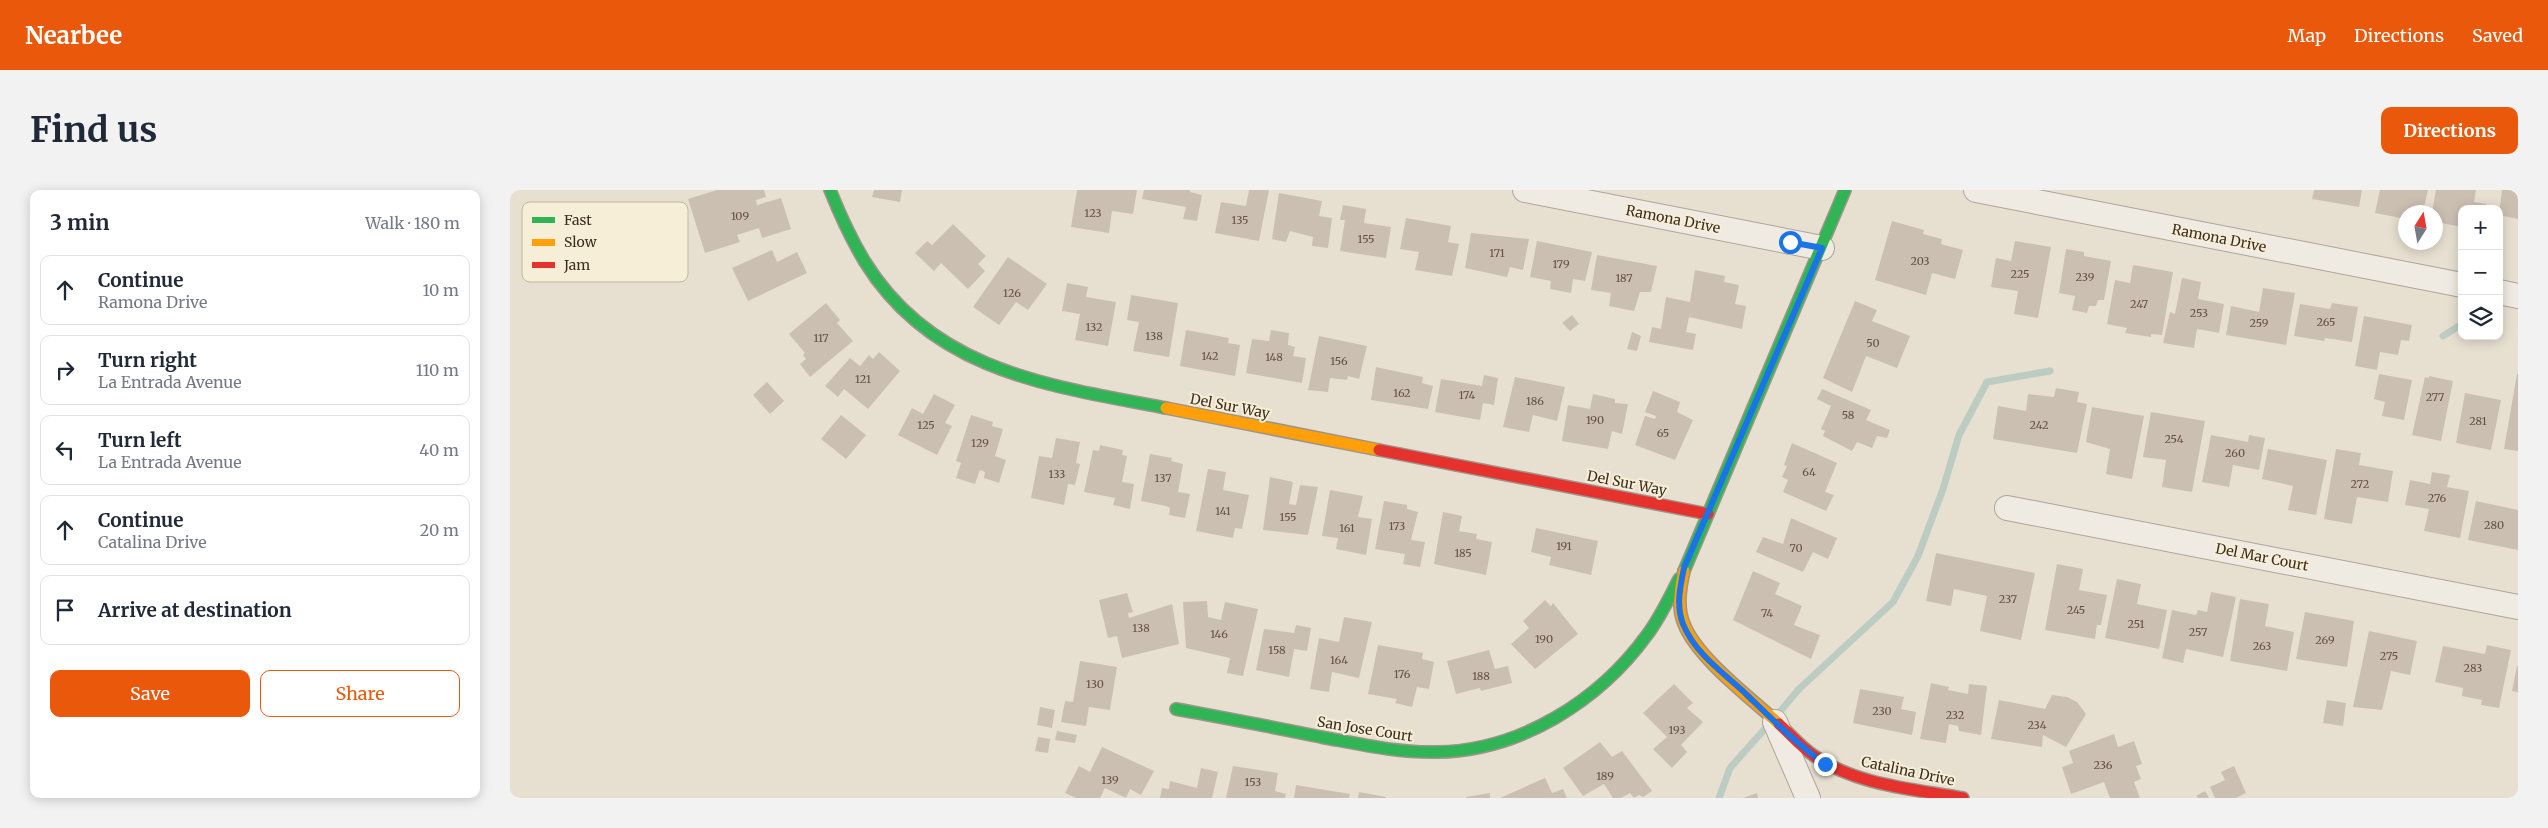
<!DOCTYPE html>
<html lang="en">
<head>
<meta charset="utf-8">
<style>
	:root { --surface:#fff; --page:#f2f2f3; --text:#1f2937; --muted:#747a83; --line:#e0e1e3; --accent:#ea580c }
	body { margin:0; font-family:Merriweather,serif; background:var(--page); color:var(--text) }
	.controls { position:absolute; right:15px; top:15px; display:grid; overflow:hidden; border-radius:10px; box-shadow:0 2px 12px #0003 }
	.controls button { width:45px; height:45px; display:grid; place-items:center; padding:0; border:0; border-bottom:1px solid var(--line); background:var(--surface); color:var(--text); font:25px sans-serif }
	.compass { position:absolute; left:1888px; top:15px; width:45px; height:45px; border-radius:50%; background:var(--surface); box-shadow:0 2px 12px #0003; rotate:11deg }
	.stop { position:absolute; width:15px; height:15px; margin:-11px; border:4px solid #1a73e8; border-radius:50%; background:#fff }
	.stop.end { background:#1a73e8; border-color:#fff; box-shadow:0 1px 5px #0008 }
	.list { margin:0; padding:0; list-style:none }
	h2 { display:flex; justify-content:space-between; align-items:center; height:65px; margin:0; padding:0 20px; font-size:21px }
	h2 small { font-size:16px; font-weight:400; color:var(--muted) }
	.list li { display:grid; grid-template-columns:32px 1fr auto; gap:15px; align-items:center; box-sizing:border-box; height:70px; margin:0 10px 10px; padding:0 10px; border:1px solid var(--line); border-radius:10px }
	.list b { display:block; font-size:19px; white-space:nowrap }
	.list p { margin:0; font-size:16px; white-space:nowrap; color:var(--muted) }
	.list em { font-size:16px; font-style:normal; color:var(--muted) }
	.actions { display:flex; gap:10px; padding:15px 20px }
	.actions a { flex:1; padding:11px 0; border:1px solid var(--accent); border-radius:10px; text-align:center; font-size:18px; color:var(--accent) }
	.actions .main { background:var(--accent); color:#fff }
	.icon { flex:none; width:28px; height:28px; fill:none; stroke:currentColor; stroke-width:2; stroke-linecap:round; stroke-linejoin:round }
	.map { position:relative; flex:none; width:2008px; height:608px; overflow:hidden; border-radius:10px }
	header { display:flex; align-items:center; gap:30px; box-sizing:border-box; height:70px; padding:0 25px; background:var(--accent); color:#fff }
	header strong { font-size:24px }
	nav { display:flex; gap:28px; margin-inline-start:auto; font-size:18px }
	.intro { display:flex; align-items:center; justify-content:space-between; box-sizing:border-box; height:120px; padding:0 30px }
	h1 { margin:0; font-size:35px }
	.button { padding:12px 22px; border-radius:10px; background:var(--accent); color:#fff; font-size:18px; font-weight:700 }
	main { display:flex; gap:30px; padding:0 30px }
	aside { flex:1; background:var(--surface); border-radius:10px; box-shadow:0 2px 12px #0003 }
	.map>svg:first-child { display:block }
	.lines { fill:none; stroke-linecap:round; stroke-linejoin:round }
	.stream { stroke:#bcccc2; stroke-width:7 }
	.building { fill:#cbbfb2 }
	.street-casing { stroke:#ada599; stroke-width:26 }
	.fast-casing { stroke:#9c958a; stroke-width:14 }
	.slow-casing { stroke:#9c958a; stroke-width:14 }
	.jam-casing { stroke:#9c958a; stroke-width:14 }
	.street { stroke:#efebe3; stroke-width:24 }
	.fast { stroke:#30b455; stroke-width:11 }
	.slow { stroke:#ff9f0a; stroke-width:11 }
	.jam { stroke:#e5322d; stroke-width:11 }
	.route { stroke:#1a73e8; stroke-width:6 }
	.labels { text-anchor:middle; stroke-width:4; stroke-linejoin:round; paint-order:stroke }
	.number-label { font-size:11px; fill:#605244 }
	.street-label { font-size:14px; fill:#3d2e20; stroke:#f7eed8 }
	.key { fill:#f7eed8; stroke:#bfb4a1; stroke-width:1 }
	.key-label { font-size:14px; fill:#3d2e20 }
</style>
</head>
<body>
<header>
<strong>Nearbee</strong>
<nav><a>Map</a><a>Directions</a><a>Saved</a></nav>
</header>
<div class="intro"><h1>Find us</h1><a class="button">Directions</a></div>
<main>
<aside>
<h2>3 min<small>Walk · 180 m</small></h2>
<ul class="list">
<li><svg class="icon" aria-label="ahead" viewBox="0 0 24 24"><path d="M12 20V5M6 11l6-6 6 6"/></svg><div><b>Continue</b><p>Ramona Drive</p></div><em>10 m</em></li>
<li><svg class="icon" aria-label="right" viewBox="0 0 24 24"><path d="M7 20v-9h11M14 6l5 5-5 5"/></svg><div><b>Turn right</b><p>La Entrada Avenue</p></div><em>110 m</em></li>
<li><svg class="icon" aria-label="left" viewBox="0 0 24 24"><path d="M17 20v-9H6M10 6l-5 5 5 5"/></svg><div><b>Turn left</b><p>La Entrada Avenue</p></div><em>40 m</em></li>
<li><svg class="icon" aria-label="ahead" viewBox="0 0 24 24"><path d="M12 20V5M6 11l6-6 6 6"/></svg><div><b>Continue</b><p>Catalina Drive</p></div><em>20 m</em></li>
<li><svg class="icon" aria-label="arrive" viewBox="0 0 24 24"><path d="M6 21V4h12l-3 4 3 4H6"/></svg><div><b>Arrive at destination</b></div></li>
</ul>
<div class="actions"><a class="main">Save</a><a>Share</a></div>
</aside>
<div class="map">
<svg width="2008" height="608" viewBox="0 0 2008 608">
	<rect width="100%" height="100%" fill="#e7e0d1"/>
	<g class="lines">
		<path class="stream" d="M 1933,146 L 1952,134
			M 1267,525 L 1289,499 L 1383,412 L 1408,366 L 1433,299 L 1449,245 L 1477,192 L 1540,181
			M 1209,608 L 1220,578 L 1260,533"/>
	</g>
	<path class="building" d="M 207,0 L 254,0 L 256,7 L 246,10 L 247,15 L 271,8 L 281,39 L 252,48 L 249,38 L 227,45 L 230,52 L 195,63 L 178,9 Z
		M 364,0 L 392,0 L 390,12 L 362,7 Z
		M 567,0 L 627,0 L 623,24 L 602,21 L 599,43 L 561,37 Z
		M 634,0 L 680,0 L 680,2 L 692,5 L 687,31 L 673,29 L 676,17 L 632,9 Z
		M 739,0 L 759,0 L 749,51 L 705,43 L 711,12 L 736,16 Z
		M 1804,0 L 1852,0 L 1849,17 L 1802,9 Z
		M 1870,0 L 1918,0 L 1913,22 L 1896,22 L 1896,29 L 1865,23 Z
		M 1926,0 L 1966,0 L 1964,12 L 1976,14 L 1975,19 L 1952,19 L 1952,37 L 1926,32 L 1926,22 L 1922,22 Z
		M 1992,0 L 2008,0 L 2008,29 L 1989,25 Z
		M 769,3 L 812,11 L 809,26 L 822,28 L 818,58 L 802,56 L 803,47 L 780,41 L 776,52 L 762,49 Z
		M 833,15 L 856,19 L 854,33 L 881,37 L 876,68 L 830,61 L 835,30 L 830,30 Z
		M 896,28 L 941,36 L 938,52 L 949,54 L 942,86 L 905,80 L 909,62 L 890,59 Z
		M 1382,31 L 1414,40 L 1413,44 L 1432,49 L 1431,54 L 1453,60 L 1445,89 L 1422,83 L 1416,105 L 1365,90 Z
		M 443,34 L 476,66 L 468,74 L 475,81 L 458,99 L 431,73 L 424,81 L 405,63 L 417,51 L 422,55 Z
		M 961,43 L 1019,49 L 1013,80 L 1000,77 L 997,87 L 955,78 Z
		M 1027,51 L 1082,62 L 1075,91 L 1063,89 L 1061,103 L 1040,99 L 1041,91 L 1020,87 Z
		M 1505,51 L 1541,57 L 1528,128 L 1504,124 L 1508,101 L 1481,97 L 1486,68 L 1501,71 Z
		M 1556,59 L 1574,62 L 1574,66 L 1601,71 L 1594,110 L 1588,110 L 1586,116 L 1579,116 L 1577,123 L 1562,120 L 1565,106 L 1549,103 Z
		M 262,60 L 267,72 L 287,62 L 297,83 L 238,111 L 222,78 Z
		M 1087,65 L 1147,76 L 1141,102 L 1130,102 L 1124,121 L 1099,116 L 1101,103 L 1081,100 Z
		M 498,67 L 537,94 L 518,120 L 506,112 L 489,135 L 463,117 Z
		M 1623,75 L 1663,82 L 1652,145 L 1641,144 L 1641,147 L 1615,143 L 1617,138 L 1597,134 L 1605,90 L 1620,93 Z
		M 1185,80 L 1215,86 L 1214,92 L 1229,95 L 1225,114 L 1236,116 L 1232,139 L 1179,127 L 1176,142 L 1186,144 L 1183,160 L 1139,152 L 1142,137 L 1151,139 L 1156,107 L 1180,112 Z
		M 1672,88 L 1691,92 L 1688,109 L 1714,114 L 1709,143 L 1687,139 L 1684,158 L 1653,153 L 1660,122 L 1665,124 Z
		M 557,93 L 578,97 L 576,107 L 606,112 L 598,156 L 565,150 L 570,124 L 552,121 Z
		M 1753,98 L 1785,103 L 1776,155 L 1716,145 L 1721,116 L 1749,122 Z
		M 621,105 L 668,113 L 659,167 L 623,161 L 629,132 L 617,130 Z
		M 1345,111 L 1367,120 L 1362,131 L 1400,146 L 1387,178 L 1356,166 L 1342,202 L 1313,188 Z
		M 316,113 L 330,130 L 327,133 L 343,151 L 300,187 L 290,174 L 296,169 L 293,165 L 295,163 L 279,144 Z
		M 1822,113 L 1848,117 L 1842,152 L 1815,148 L 1814,151 L 1784,146 L 1790,114 L 1820,119 Z
		M 1062,125 L 1069,134 L 1060,141 L 1052,133 Z
		M 1854,126 L 1902,135 L 1899,151 L 1891,150 L 1888,165 L 1870,162 L 1867,180 L 1845,176 Z
		M 676,140 L 719,148 L 718,153 L 730,155 L 725,186 L 670,176 Z
		M 761,140 L 779,143 L 778,155 L 785,157 L 783,166 L 796,168 L 792,193 L 736,183 L 742,149 L 759,151 Z
		M 1122,142 L 1131,146 L 1127,161 L 1117,159 Z
		M 809,146 L 857,156 L 849,189 L 838,186 L 837,190 L 820,188 L 818,202 L 798,200 Z
		M 369,162 L 390,181 L 358,219 L 334,199 L 328,207 L 315,196 L 340,168 L 350,176 L 359,165 L 363,169 Z
		M 866,177 L 913,187 L 912,193 L 923,196 L 918,219 L 861,210 Z
		M 1869,184 L 1902,190 L 1894,230 L 1872,226 L 1875,212 L 1864,209 Z
		M 2007,184 L 2008,184 L 2008,261 L 1994,259 Z
		M 974,185 L 988,188 L 984,215 L 973,213 L 970,230 L 925,222 L 931,189 L 972,196 Z
		M 1919,186 L 1943,191 L 1931,251 L 1902,245 L 1915,187 L 1919,188 Z
		M 1005,187 L 1055,197 L 1047,231 L 1023,225 L 1019,242 L 993,237 Z
		M 257,192 L 274,211 L 260,224 L 243,205 Z
		M 1546,198 L 1569,202 L 1567,212 L 1577,214 L 1567,263 L 1483,249 L 1488,216 L 1516,221 L 1518,204 L 1544,207 Z
		M 1312,199 L 1361,220 L 1356,230 L 1380,240 L 1377,248 L 1367,246 L 1362,258 L 1347,252 L 1342,261 L 1313,246 L 1315,241 L 1311,239 L 1321,216 L 1307,209 Z
		M 1143,201 L 1170,212 L 1167,222 L 1183,230 L 1165,270 L 1125,255 L 1135,226 L 1145,229 L 1146,226 L 1135,222 Z
		M 1955,203 L 1991,210 L 1981,260 L 1946,253 Z
		M 424,204 L 445,215 L 435,233 L 442,236 L 427,265 L 388,245 L 402,218 L 413,224 Z
		M 1083,204 L 1105,209 L 1105,213 L 1118,214 L 1112,244 L 1102,241 L 1098,259 L 1052,251 L 1058,215 L 1080,219 Z
		M 1582,217 L 1634,226 L 1622,289 L 1596,284 L 1600,259 L 1576,252 Z
		M 1641,222 L 1695,231 L 1682,302 L 1652,297 L 1656,270 L 1633,267 Z
		M 331,225 L 356,245 L 336,269 L 311,249 Z
		M 461,225 L 483,232 L 482,236 L 493,239 L 485,266 L 496,270 L 489,293 L 474,288 L 475,282 L 470,280 L 465,294 L 446,288 L 451,273 L 446,271 Z
		M 1701,245 L 1738,252 L 1739,245 L 1755,248 L 1749,280 L 1723,275 L 1719,297 L 1692,292 Z
		M 546,248 L 570,252 L 566,273 L 570,274 L 565,295 L 558,294 L 554,315 L 521,308 L 529,266 L 542,268 Z
		M 1282,253 L 1327,273 L 1315,302 L 1324,305 L 1316,321 L 1273,302 L 1278,290 L 1272,287 L 1277,276 L 1274,275 Z
		M 590,255 L 613,260 L 612,265 L 617,266 L 612,292 L 624,294 L 620,319 L 603,315 L 605,308 L 574,302 L 583,260 L 589,261 Z
		M 1758,259 L 1817,270 L 1806,325 L 1778,320 L 1783,296 L 1752,289 Z
		M 1826,259 L 1851,263 L 1849,275 L 1883,281 L 1878,312 L 1847,307 L 1842,334 L 1814,329 Z
		M 640,264 L 662,268 L 661,271 L 673,274 L 668,302 L 680,304 L 675,328 L 659,325 L 660,318 L 656,316 L 631,311 Z
		M 698,279 L 716,282 L 713,300 L 739,305 L 732,339 L 725,338 L 723,348 L 686,341 Z
		M 1922,282 L 1940,285 L 1937,297 L 1959,301 L 1950,348 L 1914,341 L 1919,319 L 1895,315 L 1900,290 L 1920,294 Z
		M 760,287 L 783,292 L 779,314 L 786,315 L 790,295 L 808,297 L 798,345 L 753,340 Z
		M 820,300 L 853,306 L 848,327 L 862,329 L 856,365 L 826,359 L 828,348 L 812,346 Z
		M 874,311 L 897,315 L 897,319 L 908,322 L 901,350 L 915,352 L 910,377 L 893,374 L 895,364 L 865,359 Z
		M 1966,311 L 2008,320 L 2008,360 L 1958,350 Z
		M 933,322 L 952,326 L 949,341 L 967,344 L 966,349 L 982,352 L 976,385 L 924,374 Z
		M 1281,328 L 1327,348 L 1318,369 L 1303,362 L 1293,382 L 1246,362 L 1253,347 L 1273,354 Z
		M 1026,338 L 1088,351 L 1081,385 L 1039,375 L 1041,367 L 1021,362 Z
		M 1426,363 L 1525,383 L 1511,450 L 1470,441 L 1477,406 L 1444,399 L 1441,416 L 1416,411 Z
		M 1547,374 L 1573,379 L 1569,400 L 1597,405 L 1591,435 L 1587,435 L 1585,449 L 1535,440 Z
		M 1243,381 L 1270,393 L 1265,404 L 1292,416 L 1284,435 L 1310,445 L 1301,469 L 1223,430 Z
		M 1607,389 L 1631,394 L 1627,414 L 1657,420 L 1649,459 L 1595,448 Z
		M 1701,402 L 1726,407 L 1713,467 L 1676,459 L 1673,473 L 1652,468 L 1662,420 L 1686,425 L 1688,420 L 1697,422 Z
		M 617,403 L 623,422 L 618,423 L 619,428 L 662,414 L 669,454 L 612,468 L 607,446 L 598,448 L 589,410 Z
		M 1730,409 L 1759,414 L 1755,436 L 1784,442 L 1777,481 L 1720,471 Z
		M 1035,410 L 1041,416 L 1043,413 L 1068,444 L 1025,479 L 1001,454 L 1019,438 L 1013,431 Z
		M 697,411 L 698,427 L 711,430 L 715,412 L 748,419 L 733,486 L 717,483 L 720,468 L 676,458 L 673,412 Z
		M 1795,422 L 1844,431 L 1837,477 L 1786,469 Z
		M 834,427 L 862,432 L 849,488 L 822,482 L 819,502 L 800,499 L 809,448 L 829,452 Z
		M 786,435 L 801,438 L 797,461 L 784,459 L 779,487 L 746,480 L 754,439 L 784,443 Z
		M 1859,441 L 1907,451 L 1900,485 L 1881,481 L 1872,520 L 1843,517 Z
		M 868,455 L 913,463 L 912,469 L 924,472 L 919,499 L 907,497 L 902,517 L 885,513 L 887,509 L 858,504 Z
		M 1977,455 L 2001,460 L 1989,518 L 1971,515 L 1972,510 L 1952,506 L 1953,498 L 1925,492 L 1933,456 L 1975,464 Z
		M 979,460 L 985,479 L 998,476 L 1002,493 L 971,501 L 970,498 L 946,504 L 937,471 Z
		M 570,471 L 607,477 L 600,520 L 579,517 L 576,536 L 551,532 L 555,511 L 563,512 Z
		M 2007,476 L 2008,476 L 2008,502 L 2002,501 Z
		M 1421,493 L 1439,497 L 1438,500 L 1458,504 L 1459,494 L 1477,496 L 1471,545 L 1449,541 L 1448,536 L 1439,534 L 1436,553 L 1410,549 Z
		M 1164,494 L 1183,513 L 1177,518 L 1193,532 L 1171,555 L 1177,562 L 1162,578 L 1143,559 L 1157,547 L 1133,523 Z
		M 1350,499 L 1394,507 L 1391,519 L 1406,522 L 1402,545 L 1343,533 Z
		M 1542,505 L 1557,507 L 1567,512 L 1576,524 L 1556,557 L 1533,545 L 1532,557 L 1481,549 L 1489,510 L 1535,519 Z
		M 1817,510 L 1836,513 L 1833,536 L 1813,533 Z
		M 530,517 L 545,520 L 542,538 L 527,535 Z
		M 547,541 L 567,545 L 565,553 L 545,550 Z
		M 1604,544 L 1608,557 L 1624,551 L 1632,574 L 1626,576 L 1631,589 L 1624,592 L 1630,608 L 1600,608 L 1594,592 L 1561,604 L 1552,577 L 1563,573 L 1559,561 Z
		M 528,547 L 540,549 L 538,563 L 525,561 Z
		M 1090,552 L 1102,567 L 1112,561 L 1142,601 L 1133,607 L 1129,605 L 1124,608 L 1120,603 L 1111,608 L 1103,608 L 1094,594 L 1073,606 L 1053,578 Z
		M 592,557 L 644,581 L 631,605 L 620,599 L 616,608 L 595,598 L 590,608 L 566,608 L 555,603 L 569,576 L 580,582 Z
		M 723,576 L 768,583 L 765,601 L 776,604 L 775,608 L 716,608 Z
		M 1724,576 L 1736,603 L 1726,608 L 1705,608 L 1700,597 L 1715,590 L 1711,582 Z
		M 691,578 L 708,582 L 702,608 L 650,608 L 652,598 L 659,599 L 660,591 L 687,598 Z
		M 1035,588 L 1042,603 L 1053,599 L 1057,608 L 990,608 Z
		M 786,595 L 840,604 L 839,608 L 784,608 Z
		M 1695,601 L 1699,608 L 1688,608 L 1686,606 Z
		M 849,602 L 876,607 L 876,608 L 848,608 Z
		M 980,603 L 980,608 L 956,608 L 956,607 Z
		M 1247,603 L 1248,608 L 1233,608 Z"/>
	<g class="lines">
		<defs>
			<path id="street" d="M 1015,0 L 1312,58
				M 1466,0 L 1952,95
				M 1989,102 L 2008,106
				M 1497,318 L 2008,417
				M 1265,532 L 1298,608"/>
			<path id="fast" d="M 320,0 C 330,25 341,49 355,72 C 423,182 541,196 656,218
				M 1174,381 L 1335,0
				M 666,519 C 714,528 763,537 811,547 C 849,554 887,563 927,562 C 1010,561 1089,511 1137,445 C 1150,428 1159,408 1169,389"/>
			<path id="slow" d="M 656,218 L 869,260
				M 1174,381 C 1170,399 1167,417 1174,434 C 1187,468 1242,509 1269,534"/>
			<path id="jam" d="M 869,260 L 1198,324
				M 1269,534 C 1280,544 1291,557 1303,565 C 1345,595 1403,599 1453,608"/>
		</defs>
		<use href="#street" class="street-casing"/>
		<use href="#fast" class="fast-casing"/>
		<use href="#slow" class="slow-casing"/>
		<use href="#jam" class="jam-casing"/>
		<use href="#street" class="street"/>
		<use href="#fast" class="fast"/>
		<use href="#slow" class="slow"/>
		<use href="#jam" class="jam"/>
	</g>
	<g class="lines">
		<path class="route" d="M 1280,52 L 1312,58 L 1174,378 C 1170,397 1166,416 1173,434 C 1185,464 1215,484 1237,505 C 1262,529 1287,554 1315,574"/>
	</g>
	<g class="labels">
		<g class="number-label">
			<text x="583" y="27">123</text>
			<text x="230" y="30">109</text>
			<text x="730" y="34">135</text>
			<text x="856" y="53">155</text>
			<text x="987" y="67">171</text>
			<text x="1410" y="75">203</text>
			<text x="1051" y="78">179</text>
			<text x="1510" y="88">225</text>
			<text x="1575" y="91">239</text>
			<text x="1114" y="92">187</text>
			<text x="502" y="107">126</text>
			<text x="1629" y="118">247</text>
			<text x="1689" y="127">253</text>
			<text x="1816" y="136">265</text>
			<text x="1749" y="137">259</text>
			<text x="584" y="141">132</text>
			<text x="644" y="150">138</text>
			<text x="311" y="152">117</text>
			<text x="1363" y="157">50</text>
			<text x="700" y="170">142</text>
			<text x="764" y="171">148</text>
			<text x="829" y="175">156</text>
			<text x="353" y="193">121</text>
			<text x="892" y="207">162</text>
			<text x="957" y="209">174</text>
			<text x="1925" y="211">277</text>
			<text x="1025" y="215">186</text>
			<text x="1338" y="229">58</text>
			<text x="1085" y="234">190</text>
			<text x="1968" y="235">281</text>
			<text x="416" y="239">125</text>
			<text x="1529" y="239">242</text>
			<text x="1153" y="247">65</text>
			<text x="1664" y="253">254</text>
			<text x="470" y="257">129</text>
			<text x="1725" y="267">260</text>
			<text x="1299" y="286">64</text>
			<text x="547" y="288">133</text>
			<text x="653" y="292">137</text>
			<text x="1850" y="298">272</text>
			<text x="1927" y="312">276</text>
			<text x="713" y="325">141</text>
			<text x="778" y="331">155</text>
			<text x="1984" y="339">280</text>
			<text x="887" y="340">173</text>
			<text x="837" y="342">161</text>
			<text x="1054" y="360">191</text>
			<text x="1286" y="362">70</text>
			<text x="953" y="367">185</text>
			<text x="1498" y="413">237</text>
			<text x="1566" y="424">245</text>
			<text x="1257" y="427">74</text>
			<text x="1626" y="438">251</text>
			<text x="631" y="442">138</text>
			<text x="1688" y="446">257</text>
			<text x="709" y="448">146</text>
			<text x="1034" y="453">190</text>
			<text x="1815" y="454">269</text>
			<text x="1752" y="460">263</text>
			<text x="767" y="464">158</text>
			<text x="1879" y="470">275</text>
			<text x="829" y="474">164</text>
			<text x="1963" y="482">283</text>
			<text x="892" y="488">176</text>
			<text x="971" y="490">188</text>
			<text x="585" y="498">130</text>
			<text x="1372" y="525">230</text>
			<text x="1445" y="529">232</text>
			<text x="1527" y="539">234</text>
			<text x="1167" y="544">193</text>
			<text x="1593" y="579">236</text>
			<text x="1095" y="590">189</text>
			<text x="600" y="594">139</text>
			<text x="743" y="596">153</text>
		</g>
		<g class="street-label">
			<text transform="translate(1163 29) rotate(11)" y="5">Ramona Drive</text>
			<text transform="translate(1709 48) rotate(11)" y="5">Ramona Drive</text>
			<text transform="translate(720 216) rotate(11)" y="5">Del Sur Way</text>
			<text transform="translate(1117 293) rotate(11)" y="5">Del Sur Way</text>
			<text transform="translate(1752 367) rotate(11)" y="5">Del Mar Court</text>
			<text transform="translate(855 539) rotate(9)" y="5">San Jose Court</text>
			<text transform="translate(1398 581) rotate(12)" y="5">Catalina Drive</text>
		</g>
	</g>
	<rect x="12" y="12" width="166" height="80" rx="8" class="key"/>
	<rect x="22" y="27" width="23" height="6" fill="#30b455"/>
	<rect x="22" y="49" width="23" height="7" fill="#ff9f0a"/>
	<rect x="22" y="72" width="23" height="6" fill="#e5322d"/>
	<g class="key-label">
		<text x="54" y="35">Fast</text>
		<text x="54" y="57">Slow</text>
		<text x="54" y="80">Jam</text>
	</g>
</svg>
<div class="controls">
<button>+</button>
<button>−</button>
<button><svg class="icon" aria-label="layers" viewBox="0 0 24 24"><path d="M12 4l9 5-9 5-9-5zM3 14l9 5 9-5"/></svg></button>
</div>
<svg class="compass" viewBox="-18 -18 36 36"><path d="M0-13l5 13h-10z" fill="#e53935"/><path d="M0 13l5-13h-10z" fill="#747a83"/></svg>
<div class="stop" style="left:1280px;top:52px"></div>
<div class="stop end" style="left:1315px;top:574px"></div>
</div>
</main>
</body>
</html>
